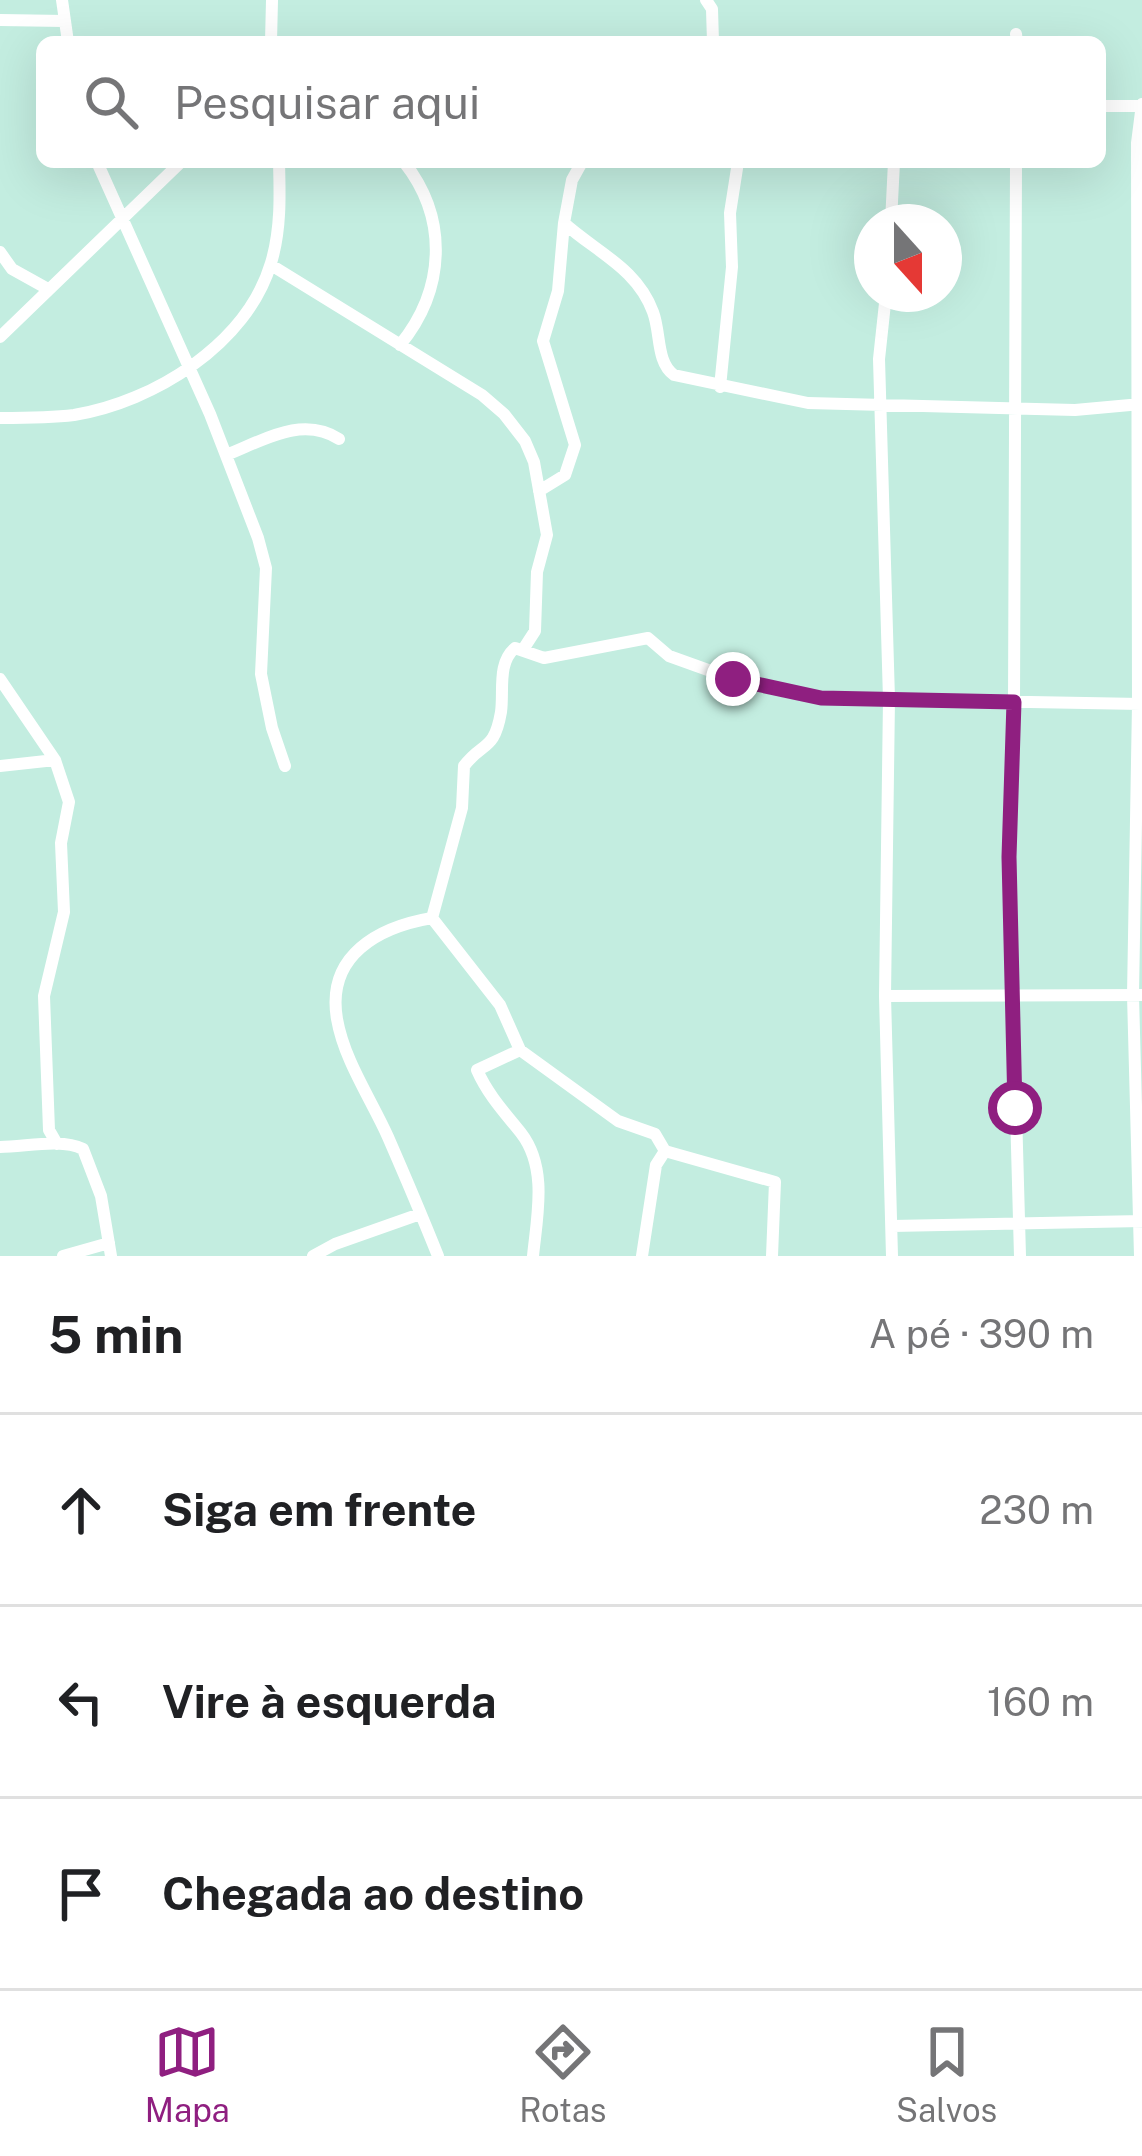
<!DOCTYPE html>
<html lang="pt">
<head>
<meta charset="utf-8">
<style>
	:root { --surface:#fff; --page:#f2f2f2; --text:#202124; --muted:#757577; --line:#e0e0e0; --accent:#8f1f80 }
	body { margin:0; font-family:"Public Sans",sans-serif; background:var(--page); color:var(--text) }
	.compass { position:absolute; left:854px; top:204px; width:108px; height:108px; border-radius:50%; background:var(--surface); box-shadow:0 12px 48px #0002; rotate:159deg }
	.stop { position:absolute; width:36px; height:36px; margin:-27px; border:9px solid #8f1f80; border-radius:50%; background:#fff }
	.stop.end { background:#8f1f80; border-color:#fff; box-shadow:0 3px 12px #0008 }
	.list { margin:0; padding:0; list-style:none }
	h2 { display:flex; justify-content:space-between; align-items:center; height:156px; margin:0; padding:0 48px; font-size:51px }
	h2 small { font-size:39px; font-weight:400; color:var(--muted) }
	.list li { display:grid; grid-template-columns:78px 1fr auto; gap:36px; align-items:center; box-sizing:border-box; height:192px; padding:0 48px; border-top:3px solid var(--line) }
	.list b { display:block; font-size:45px; white-space:nowrap }
	.list em { font-size:39px; font-style:normal; color:var(--muted) }
	.icon { flex:none; width:66px; height:66px; fill:none; stroke:currentColor; stroke-width:2; stroke-linecap:round; stroke-linejoin:round }
	.map { position:relative; flex:none; width:1142px; height:1256px; overflow:hidden }
	.search { position:absolute; background:var(--surface); box-shadow:0 12px 48px #0002; left:36px; right:36px; top:36px; height:132px; display:flex; align-items:center; gap:30px; box-sizing:border-box; padding:0 42px; border-radius:18px; color:var(--muted); font-size:45px }
	.sheet { height:732px; background:var(--surface) }
	nav { display:flex; justify-content:space-around; align-items:center; box-sizing:border-box; height:168px; border-top:3px solid var(--line); background:var(--surface); font-size:33px; color:var(--muted) }
	nav a { display:grid; justify-items:center; gap:6px }
	nav .on { color:var(--accent) }
	.map>svg:first-child { display:block }
	.lines { fill:none; stroke-linecap:round; stroke-linejoin:round }
	.street { stroke:#fff; stroke-width:12 }
	.route { stroke:#8f1f80; stroke-width:15 }
</style>
</head>
<body>
<div class="map">
<svg width="1142" height="1256" viewBox="0 0 1142 1256">
	<rect width="100%" height="100%" fill="#c3ede0"/>
	<g class="lines">
		<path class="street" d="M 62,0 L 68,42
			M 706,0 L 712,9 L 713,42
			M 0,20 L 65,21
			M 1016,34 L 1017,42
			M 271,42 L 272,0
			M 1100,106 L 1141,106
			M 97,162 L 210,414 L 258,538 L 266,568 L 261,674 L 272,728 L 285,766
			M 582,162 L 572,180 L 564,223 C 596,252 637,268 653,312 C 661,333 656,362 674,375 L 808,403 L 1075,410 L 1141,404
			M 1016,162 L 1014,702 L 1009,857 L 1020,1256
			M 891,222 L 894,162
			M 0,252 L 12,269 L 48,289
			M 271,265 L 482,395 L 504,414 L 525,441 L 534,462 L 547,535 L 537,572 L 535,631 L 524,648
			M 886,294 L 879,359 L 889,699 L 885,996 L 892,1256
			M 0,337 L 181,162
			M 400,345 C 445,290 449,219 404,162
			M 720,387 L 732,267 L 730,213 L 738,162
			M 0,418 C 24,418 50,418 74,415 C 154,402 247,344 271,263 C 281,230 280,196 279,162
			M 226,455 C 262,441 302,415 339,439
			M 539,491 L 565,475 L 575,445 L 543,341 L 558,291 L 564,223
			M 0,679 L 55,760 L 69,802 L 61,843 L 64,912 L 44,996 L 49,1130 L 57,1144
			M 0,766 L 55,760
			M 432,918 L 462,808 L 464,766 C 483,741 494,752 501,712 C 504,691 497,663 515,648 L 544,658 L 648,638 L 669,656 L 733,679 L 821,698 L 1141,704
			M 432,918 C 379,927 326,955 337,1019 C 344,1060 371,1099 388,1137 C 405,1176 422,1216 438,1256
			M 432,918 L 500,1005 L 520,1050 L 618,1121 L 655,1134 L 665,1151
			M 885,996 L 1142,995
			M 520,1050 L 477,1070 C 488,1095 505,1113 521,1133 C 548,1168 537,1216 533,1256
			M 0,1147 C 26,1147 60,1138 83,1149 L 101,1196 L 111,1256
			M 665,1151 L 775,1182 L 772,1256
			M 892,1226 L 1142,1221
			M 63,1256 L 109,1243
			M 313,1256 L 335,1244 L 420,1214
			M 642,1256 L 656,1165 L 665,1151
			M 1140,1256 L 1133,995 L 1138,704 L 1137,143 L 1142,104"/>
	</g>
	<g class="lines">
		<path class="route" d="M 733,679 L 821,698 L 1014,702 L 1009,857 L 1015,1108"/>
	</g>
</svg>
<svg class="compass" viewBox="-18 -18 36 36"><path d="M0-13l5 13h-10z" fill="#e53935"/><path d="M0 13l5-13h-10z" fill="#757577"/></svg>
<div class="stop" style="left:1015px;top:1108px"></div>
<div class="stop end" style="left:733px;top:679px"></div>
<div class="search"><svg class="icon" aria-label="search" viewBox="0 0 24 24"><circle cx="10" cy="10" r="6"/><path d="M15 15l6 6"/></svg>Pesquisar aqui</div>
</div>
<section class="sheet">
<h2>5 min<small>A pé · 390 m</small></h2>
<ul class="list">
<li><svg class="icon" aria-label="ahead" viewBox="0 0 24 24"><path d="M12 20V5M6 11l6-6 6 6"/></svg><div><b>Siga em frente</b></div><em>230 m</em></li>
<li><svg class="icon" aria-label="left" viewBox="0 0 24 24"><path d="M17 20v-9H6M10 6l-5 5 5 5"/></svg><div><b>Vire à esquerda</b></div><em>160 m</em></li>
<li><svg class="icon" aria-label="arrive" viewBox="0 0 24 24"><path d="M6 21V4h12l-3 4 3 4H6"/></svg><div><b>Chegada ao destino</b></div></li>
</ul>
</section>
<nav>
<a class="on"><svg class="icon" aria-label="map" viewBox="0 0 24 24"><path d="M3 6l6-2 6 2 6-2v14l-6 2-6-2-6 2zM9 4v14M15 6v14"/></svg>Mapa</a>
<a><svg class="icon" aria-label="directions" viewBox="0 0 24 24"><path d="M12 3l9 9-9 9-9-9zM9 14v-3h6M13 9l2 2-2 2"/></svg>Rotas</a>
<a><svg class="icon" aria-label="saved" viewBox="0 0 24 24"><path d="M7 4h10v16l-5-4-5 4z"/></svg>Salvos</a>
</nav>
</body>
</html>
